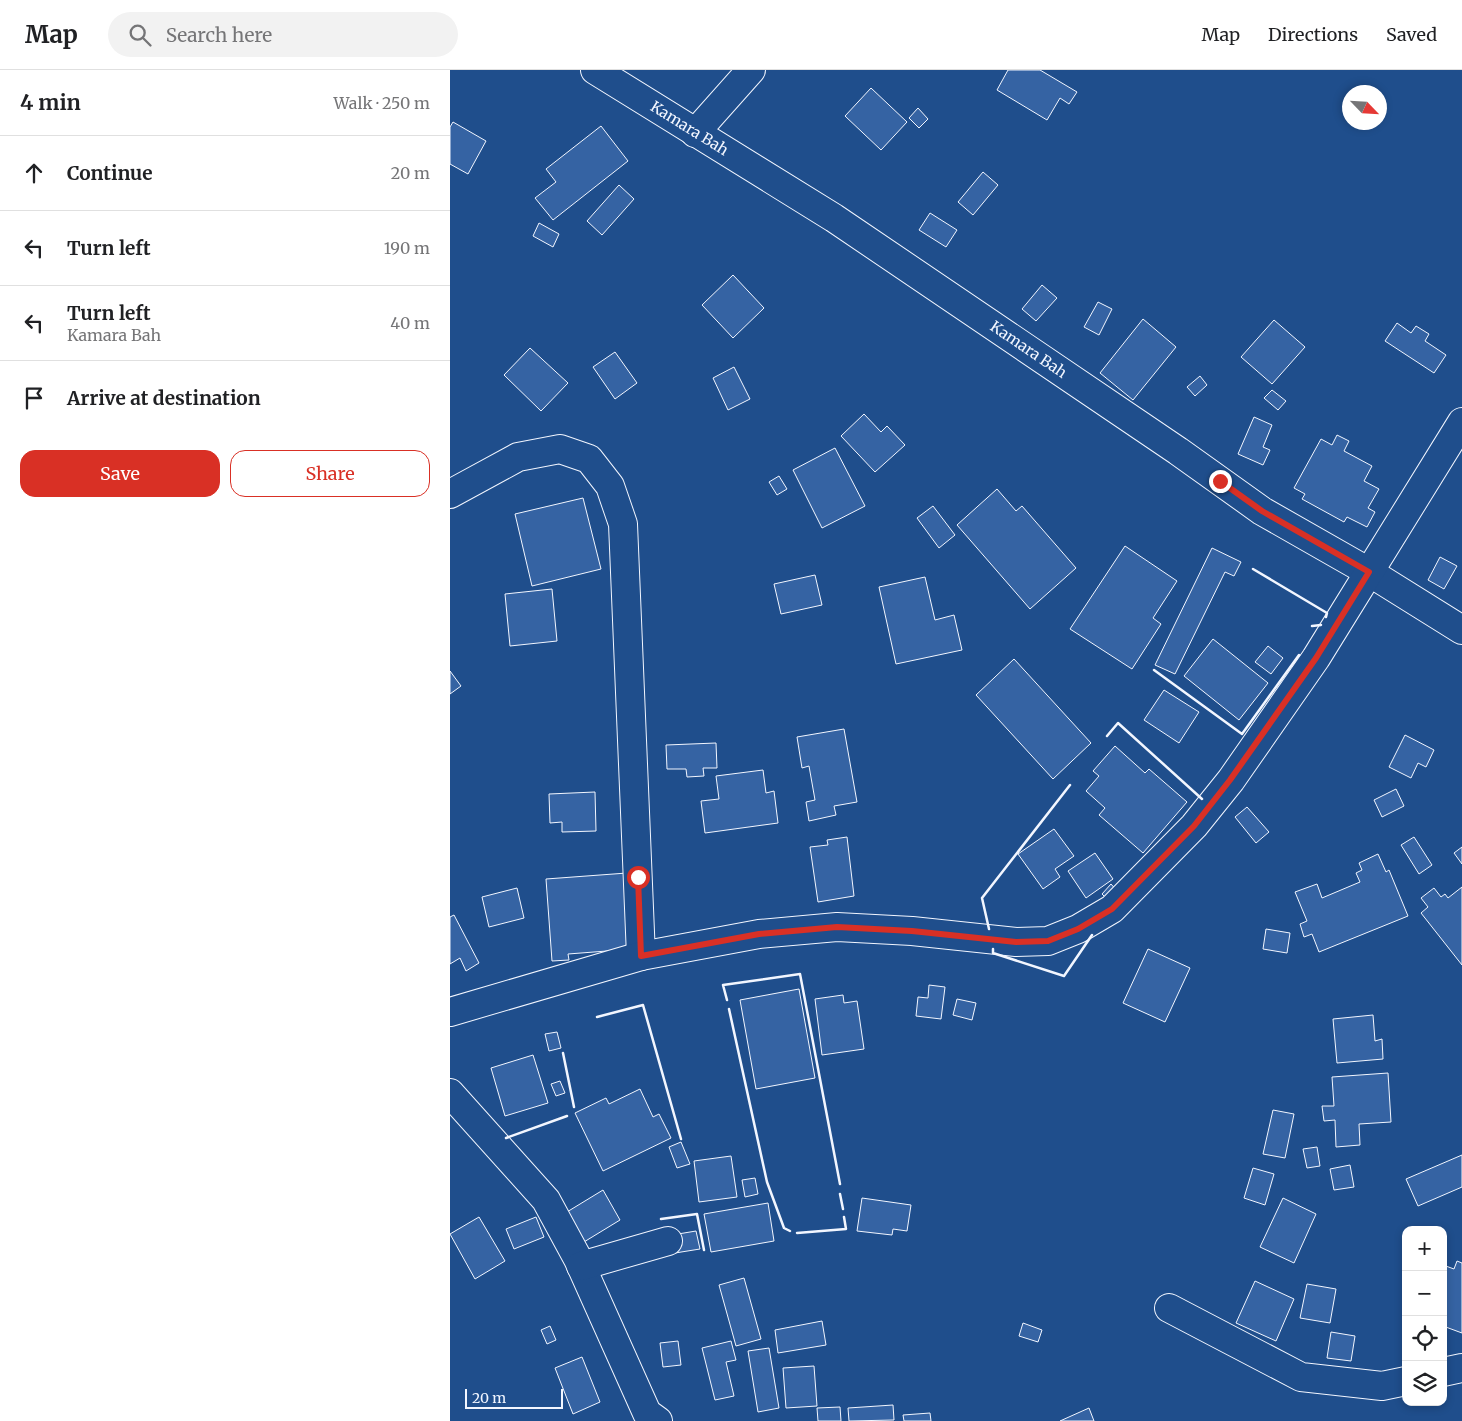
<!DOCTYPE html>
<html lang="en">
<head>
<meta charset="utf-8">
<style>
	:root { --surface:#fff; --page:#f2f2f2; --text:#202124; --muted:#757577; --line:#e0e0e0; --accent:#d93025 }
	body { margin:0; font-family:Merriweather,serif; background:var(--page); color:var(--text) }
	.controls { position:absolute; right:15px; bottom:15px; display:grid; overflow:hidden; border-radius:10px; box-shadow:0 2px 8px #0003 }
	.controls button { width:45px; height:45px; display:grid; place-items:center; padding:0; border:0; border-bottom:1px solid var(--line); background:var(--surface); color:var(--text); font:25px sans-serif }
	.compass { position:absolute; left:892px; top:15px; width:45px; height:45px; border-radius:50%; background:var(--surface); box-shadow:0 2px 8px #0003; rotate:115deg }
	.scale { position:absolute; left:15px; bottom:12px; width:98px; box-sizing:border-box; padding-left:5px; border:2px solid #f2f6ff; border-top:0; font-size:14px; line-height:18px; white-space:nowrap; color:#f2f6ff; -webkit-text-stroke:4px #1f4e8c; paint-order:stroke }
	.stop { position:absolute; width:15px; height:15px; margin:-11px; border:4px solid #d93025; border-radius:50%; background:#fff }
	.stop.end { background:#d93025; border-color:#fff; box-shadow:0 1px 5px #0008 }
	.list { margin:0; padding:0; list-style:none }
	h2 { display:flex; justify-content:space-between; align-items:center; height:65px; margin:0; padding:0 20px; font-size:21px }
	h2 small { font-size:16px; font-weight:400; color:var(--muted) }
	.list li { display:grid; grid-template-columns:32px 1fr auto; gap:15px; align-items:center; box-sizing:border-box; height:75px; padding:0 20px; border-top:1px solid var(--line) }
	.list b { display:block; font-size:19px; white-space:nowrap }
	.list p { margin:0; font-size:16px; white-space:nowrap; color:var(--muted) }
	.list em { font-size:16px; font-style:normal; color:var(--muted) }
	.actions { display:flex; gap:10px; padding:15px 20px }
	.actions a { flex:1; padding:11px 0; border:1px solid var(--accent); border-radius:15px; text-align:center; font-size:18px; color:var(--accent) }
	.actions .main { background:var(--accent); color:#fff }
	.icon { flex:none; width:28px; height:28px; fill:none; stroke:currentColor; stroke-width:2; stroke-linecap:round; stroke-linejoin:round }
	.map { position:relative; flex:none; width:1012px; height:1351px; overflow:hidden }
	header { display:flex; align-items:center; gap:30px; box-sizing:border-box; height:70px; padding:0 25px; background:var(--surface); border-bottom:1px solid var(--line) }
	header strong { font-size:24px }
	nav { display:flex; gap:28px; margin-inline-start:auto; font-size:18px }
	.search { width:350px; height:45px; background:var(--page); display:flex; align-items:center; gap:12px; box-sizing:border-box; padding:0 18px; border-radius:28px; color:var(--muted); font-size:19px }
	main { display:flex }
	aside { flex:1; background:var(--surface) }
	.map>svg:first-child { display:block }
	.building { fill:#3563a3; stroke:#f2f6ff }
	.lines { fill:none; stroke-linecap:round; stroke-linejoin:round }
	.street-casing { stroke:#f2f6ff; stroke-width:30 }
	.street { stroke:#1f4e8c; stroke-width:28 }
	.wall { stroke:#f2f6ff; stroke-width:2.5 }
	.route { stroke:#d93025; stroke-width:6 }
	.labels { text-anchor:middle; stroke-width:4; stroke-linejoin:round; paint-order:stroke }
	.street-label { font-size:15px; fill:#f2f6ff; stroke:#1f4e8c }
</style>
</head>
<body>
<header>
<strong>Map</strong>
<div class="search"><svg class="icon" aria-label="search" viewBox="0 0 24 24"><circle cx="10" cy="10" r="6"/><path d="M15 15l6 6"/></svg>Search here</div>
<nav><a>Map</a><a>Directions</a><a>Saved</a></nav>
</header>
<main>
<aside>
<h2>4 min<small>Walk · 250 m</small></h2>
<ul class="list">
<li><svg class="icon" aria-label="ahead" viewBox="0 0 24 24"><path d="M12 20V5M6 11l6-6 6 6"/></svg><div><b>Continue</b></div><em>20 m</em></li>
<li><svg class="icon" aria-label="left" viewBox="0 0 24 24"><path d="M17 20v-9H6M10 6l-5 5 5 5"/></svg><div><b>Turn left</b></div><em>190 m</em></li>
<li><svg class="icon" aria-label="left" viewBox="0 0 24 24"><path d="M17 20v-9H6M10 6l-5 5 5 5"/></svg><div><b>Turn left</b><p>Kamara Bah</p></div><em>40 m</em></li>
<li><svg class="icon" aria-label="arrive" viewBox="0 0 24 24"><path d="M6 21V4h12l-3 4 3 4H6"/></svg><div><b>Arrive at destination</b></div></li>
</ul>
<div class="actions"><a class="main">Save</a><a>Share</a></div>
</aside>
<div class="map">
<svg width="1012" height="1351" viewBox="0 0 1012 1351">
	<rect width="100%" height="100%" fill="#1f4e8c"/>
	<path class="building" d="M 558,0 L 590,0 L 627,22 L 619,34 L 610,28 L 597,50 L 547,20 Z
		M 421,18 L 457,52 L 431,80 L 395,46 Z
		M 468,38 L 478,49 L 469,58 L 459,48 Z
		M 3,52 L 36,71 L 18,104 L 0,94 L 0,57 Z
		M 151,56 L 178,91 L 103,150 L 85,128 L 106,112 L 96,99 Z
		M 533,102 L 548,115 L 523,145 L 508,132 Z
		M 169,115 L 184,129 L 152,165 L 137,151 Z
		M 480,143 L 507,160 L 496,177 L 469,160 Z
		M 89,153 L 109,164 L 103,177 L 83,166 Z
		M 283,205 L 314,238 L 283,268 L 252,235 Z
		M 592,215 L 607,228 L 586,251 L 572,239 Z
		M 648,232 L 662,239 L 649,265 L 634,257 Z
		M 693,249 L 726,277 L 683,330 L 650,303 Z
		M 824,250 L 855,277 L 822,314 L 791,287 Z
		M 947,253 L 961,263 L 966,256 L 979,264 L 975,271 L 996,285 L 984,303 L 935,271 Z
		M 80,278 L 118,313 L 91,341 L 54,305 Z
		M 165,282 L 187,313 L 165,329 L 143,297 Z
		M 284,297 L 300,329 L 278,340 L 263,308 Z
		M 750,306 L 757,315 L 745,326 L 737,317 Z
		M 822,320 L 836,331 L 828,340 L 814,328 Z
		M 414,344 L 431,362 L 437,356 L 455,375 L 425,402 L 391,366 Z
		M 804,347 L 822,355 L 813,377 L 820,380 L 813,395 L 788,384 Z
		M 887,365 L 899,371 L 894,381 L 922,396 L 914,411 L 929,419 L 918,438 L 925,442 L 917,457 L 897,447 L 894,452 L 852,429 L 855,424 L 844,418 L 871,369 L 882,375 Z
		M 385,378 L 415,436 L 372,458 L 343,400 Z
		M 329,406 L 337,419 L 327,425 L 319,412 Z
		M 547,419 L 566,441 L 572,436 L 626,498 L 580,539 L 507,455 Z
		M 133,428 L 151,499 L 82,516 L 65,444 Z
		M 483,436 L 505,465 L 489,478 L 467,448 Z
		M 675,476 L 727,511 L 703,548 L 711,554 L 682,599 L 620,559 Z
		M 762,478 L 791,492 L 784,506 L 775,502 L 725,604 L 705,595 Z
		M 990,487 L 1007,496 L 994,519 L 978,510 Z
		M 365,505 L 372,535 L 331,544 L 324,514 Z
		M 475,507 L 485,550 L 504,545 L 512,580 L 446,594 L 429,517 Z
		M 102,519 L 107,571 L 60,576 L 55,524 Z
		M 763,569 L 818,613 L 789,650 L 734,606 Z
		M 818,576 L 833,588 L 821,604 L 805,592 Z
		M 564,589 L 641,673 L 603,709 L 526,625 Z
		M 0,601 L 11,616 L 0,624 Z
		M 714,620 L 749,642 L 729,673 L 694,650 Z
		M 394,659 L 407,732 L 384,736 L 386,745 L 359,751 L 356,732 L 365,730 L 359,696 L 352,698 L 347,667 Z
		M 955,665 L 984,680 L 976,697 L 968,693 L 961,708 L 939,697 Z
		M 266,673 L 267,698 L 253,698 L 254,706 L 237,707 L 236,699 L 217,699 L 216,675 Z
		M 665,676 L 695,703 L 699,699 L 737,732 L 693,783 L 649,745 L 655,738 L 636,721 L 649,706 L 643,701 Z
		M 313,700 L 316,723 L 324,721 L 328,753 L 255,763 L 251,731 L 269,729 L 266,706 Z
		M 946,719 L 954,736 L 932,747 L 924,730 Z
		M 145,722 L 146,761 L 112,762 L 112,752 L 100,753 L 99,724 Z
		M 797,737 L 819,762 L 806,773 L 785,747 Z
		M 604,759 L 624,786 L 605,799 L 610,807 L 593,819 L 568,784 Z
		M 397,767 L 404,826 L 368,832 L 360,777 L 378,775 L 377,770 Z
		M 964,767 L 982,795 L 969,804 L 951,775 Z
		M 1012,777 L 1012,794 L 1004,783 Z
		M 645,783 L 663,809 L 636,828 L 618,801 Z
		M 928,784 L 936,802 L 939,800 L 958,846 L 869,882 L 862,864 L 854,867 L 850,854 L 857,851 L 845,822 L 867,814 L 872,828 L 910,812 L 906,803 L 912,800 L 909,793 Z
		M 177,803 L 183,879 L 118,884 L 119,890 L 102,891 L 96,809 Z
		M 661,814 L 667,821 L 658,830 L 652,824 Z
		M 1012,817 L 1012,895 L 971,843 L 978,837 L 971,828 L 984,818 L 991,827 L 995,824 L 998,828 Z
		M 67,818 L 74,848 L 39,857 L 32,827 Z
		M 4,845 L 29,893 L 16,901 L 10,888 L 0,894 L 0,847 Z
		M 816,859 L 840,863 L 837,883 L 813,879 Z
		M 698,879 L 740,898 L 715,952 L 673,933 Z
		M 479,915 L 495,917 L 491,949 L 466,946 L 468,927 L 478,928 Z
		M 349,919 L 365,1008 L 306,1019 L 290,930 Z
		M 393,925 L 394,933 L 407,931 L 414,979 L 372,985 L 365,929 Z
		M 507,929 L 526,933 L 522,950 L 503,945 Z
		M 923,945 L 925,971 L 932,969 L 933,989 L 887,993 L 883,949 Z
		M 107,962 L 111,978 L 99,981 L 95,964 Z
		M 83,985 L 98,1033 L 55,1046 L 41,998 Z
		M 938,1003 L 941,1052 L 909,1054 L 910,1075 L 886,1077 L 885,1050 L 874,1051 L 872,1036 L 884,1036 L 882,1007 Z
		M 110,1011 L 115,1023 L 106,1026 L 101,1014 Z
		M 190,1019 L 203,1047 L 209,1044 L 221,1068 L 153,1101 L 125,1043 L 156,1028 L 159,1034 Z
		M 823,1040 L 844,1044 L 835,1088 L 813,1084 Z
		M 231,1072 L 240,1094 L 227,1098 L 219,1077 Z
		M 867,1077 L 870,1096 L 857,1098 L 853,1079 Z
		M 1012,1085 L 1012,1117 L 968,1136 L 956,1109 Z
		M 281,1086 L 287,1127 L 249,1132 L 244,1091 Z
		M 900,1095 L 904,1117 L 884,1120 L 880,1099 Z
		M 803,1098 L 824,1104 L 815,1135 L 794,1128 Z
		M 305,1108 L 308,1124 L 295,1127 L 292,1110 Z
		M 153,1120 L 170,1150 L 129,1175 L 112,1145 Z
		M 412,1128 L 461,1135 L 457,1161 L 443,1159 L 442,1165 L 407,1161 Z
		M 833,1128 L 866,1144 L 844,1193 L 810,1177 Z
		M 318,1133 L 324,1171 L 261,1182 L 254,1144 Z
		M 29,1147 L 55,1191 L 25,1209 L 0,1164 Z
		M 86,1147 L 94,1167 L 64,1179 L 56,1159 Z
		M 246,1161 L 250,1179 L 225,1183 L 222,1165 Z
		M 1007,1191 L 1012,1193 L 1012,1263 L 993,1256 L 993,1195 L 1004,1199 Z
		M 294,1208 L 311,1269 L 286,1276 L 269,1215 Z
		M 805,1211 L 844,1229 L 826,1271 L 786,1253 Z
		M 857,1214 L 886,1219 L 880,1253 L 850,1248 Z
		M 372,1251 L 376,1275 L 328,1283 L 325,1260 Z
		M 573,1253 L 592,1260 L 588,1272 L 569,1266 Z
		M 100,1256 L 106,1270 L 97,1274 L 91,1260 Z
		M 881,1262 L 905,1266 L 901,1291 L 877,1288 Z
		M 228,1271 L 231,1295 L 213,1297 L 210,1273 Z
		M 281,1271 L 286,1290 L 276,1292 L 284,1326 L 265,1330 L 252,1278 Z
		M 319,1278 L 329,1338 L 308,1342 L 298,1281 Z
		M 132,1287 L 150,1332 L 123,1344 L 105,1298 Z
		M 364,1296 L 367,1336 L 336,1338 L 333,1298 Z
		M 443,1335 L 444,1350 L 399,1351 L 398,1338 Z
		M 390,1337 L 391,1351 L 368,1351 L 367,1338 Z
		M 639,1338 L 644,1351 L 610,1351 Z
		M 480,1343 L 481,1351 L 454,1351 L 453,1345 Z"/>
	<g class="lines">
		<defs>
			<g id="street">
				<path id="s1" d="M 145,0 L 384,148 L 728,381 L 812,441 L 919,502 L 1012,560"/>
				<path d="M 245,63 L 301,0"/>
				<path d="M 0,424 L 68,387 L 110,379 L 139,389 L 160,416 L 173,454 L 191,886"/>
				<path d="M 0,942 L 191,886 L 309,864 L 387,857 L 462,861 L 566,872 L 598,871 L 628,859 L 662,839 L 744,756 L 781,710 L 866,588 L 1012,352"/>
				<path d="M 0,1023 L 96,1130 L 128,1189 L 197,1343 L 208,1351"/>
				<path d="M 131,1196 L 218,1171"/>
				<path d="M 719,1238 L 851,1307 L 932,1316 L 956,1311"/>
				<path d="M 993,1302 L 1012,1298"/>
			</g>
		</defs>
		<use href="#street" class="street-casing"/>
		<use href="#street" class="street"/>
		<path class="wall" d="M 803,499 L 877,543 L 876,547
			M 862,556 L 871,555
			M 704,600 L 792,664 L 849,585
			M 657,666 L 668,653 L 752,729
			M 539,859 L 532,828 L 620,715
			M 543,879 L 543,883 L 614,906 L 642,865
			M 277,930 L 273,915 L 350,904 L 390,1114
			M 279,939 L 317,1112 L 334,1158 L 340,1161
			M 147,947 L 193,935 L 231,1069
			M 113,983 L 124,1037
			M 56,1068 L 117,1046
			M 390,1124 L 393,1139
			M 211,1149 L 247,1144 L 254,1180
			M 347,1163 L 396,1159 L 394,1147"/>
	</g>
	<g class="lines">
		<path class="route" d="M 188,807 L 191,886 L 309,864 L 387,857 L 462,861 L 566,872 L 598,871 L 628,859 L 662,839 L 744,756 L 780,710 L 866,588 L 919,502 L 812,441 L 770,411"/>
	</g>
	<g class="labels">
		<g class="street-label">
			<text dy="5" stroke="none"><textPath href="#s1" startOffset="111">Kamara Bah</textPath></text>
			<text dy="5" stroke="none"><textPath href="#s1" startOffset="516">Kamara Bah</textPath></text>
		</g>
	</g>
</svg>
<div class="controls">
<button>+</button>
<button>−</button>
<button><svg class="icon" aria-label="locate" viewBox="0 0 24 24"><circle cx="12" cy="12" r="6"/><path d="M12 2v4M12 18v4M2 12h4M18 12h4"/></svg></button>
<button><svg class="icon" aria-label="layers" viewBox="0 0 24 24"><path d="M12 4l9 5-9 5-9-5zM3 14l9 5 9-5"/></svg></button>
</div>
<svg class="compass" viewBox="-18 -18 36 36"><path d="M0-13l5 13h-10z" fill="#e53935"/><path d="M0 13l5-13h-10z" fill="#757577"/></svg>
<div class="scale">20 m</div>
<div class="stop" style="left:188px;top:807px"></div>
<div class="stop end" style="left:770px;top:411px"></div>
</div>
</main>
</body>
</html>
